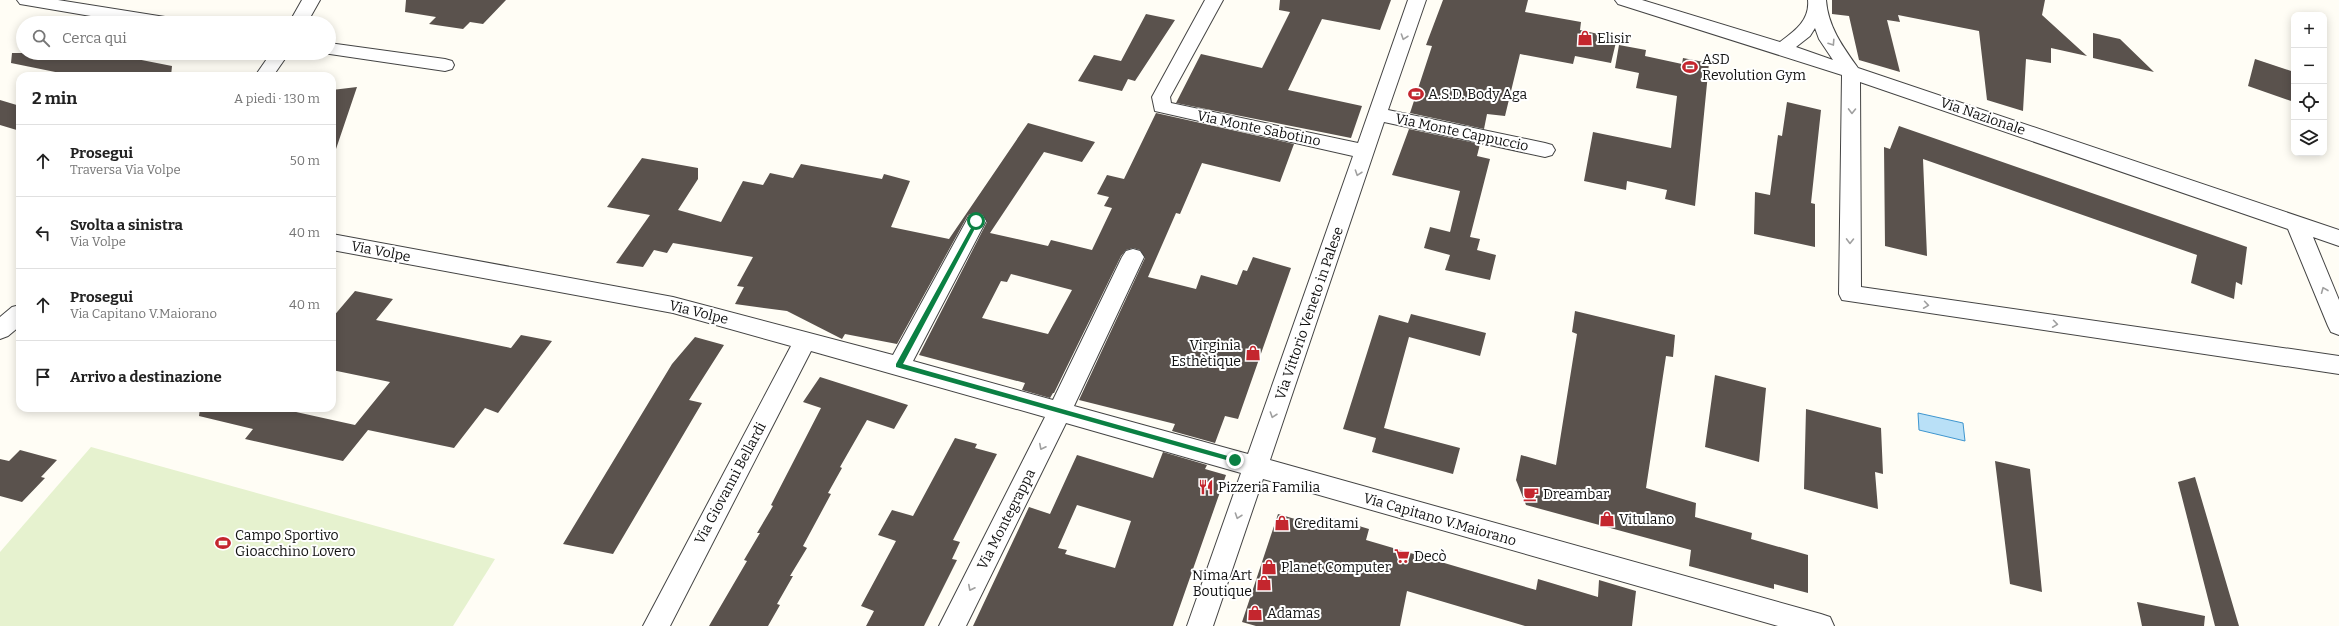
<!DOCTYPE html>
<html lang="it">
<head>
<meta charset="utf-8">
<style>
	:root { --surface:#fff; --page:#f6f6f6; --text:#222; --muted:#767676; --line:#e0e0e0 }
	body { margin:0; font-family:Bitter,serif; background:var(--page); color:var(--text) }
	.controls { position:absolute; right:12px; top:12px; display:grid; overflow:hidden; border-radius:8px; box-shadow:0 2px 10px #0003 }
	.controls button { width:36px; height:36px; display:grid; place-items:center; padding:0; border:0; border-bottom:1px solid var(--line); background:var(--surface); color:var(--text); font:20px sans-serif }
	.stop { position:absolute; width:12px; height:12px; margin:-9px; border:3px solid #0b8043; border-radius:50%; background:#fff }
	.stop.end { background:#0b8043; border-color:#fff; box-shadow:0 1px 4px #0008 }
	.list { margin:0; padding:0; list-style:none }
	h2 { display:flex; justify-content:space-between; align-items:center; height:52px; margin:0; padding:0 16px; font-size:17px }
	h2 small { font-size:13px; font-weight:400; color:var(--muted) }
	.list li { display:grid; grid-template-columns:26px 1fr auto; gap:12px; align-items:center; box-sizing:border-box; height:72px; padding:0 16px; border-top:1px solid var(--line) }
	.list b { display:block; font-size:15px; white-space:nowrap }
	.list p { margin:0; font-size:13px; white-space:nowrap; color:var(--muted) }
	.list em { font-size:13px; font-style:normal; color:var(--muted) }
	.icon { flex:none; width:22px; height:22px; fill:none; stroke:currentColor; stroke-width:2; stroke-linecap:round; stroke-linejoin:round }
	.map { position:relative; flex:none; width:2339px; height:626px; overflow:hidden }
	.search { position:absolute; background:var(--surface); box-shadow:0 2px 10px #0003; left:16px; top:16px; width:320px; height:44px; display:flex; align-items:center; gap:10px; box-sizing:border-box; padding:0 14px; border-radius:22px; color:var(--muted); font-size:15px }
	.panel { position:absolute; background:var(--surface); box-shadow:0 2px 10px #0003; left:16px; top:72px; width:320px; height:340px; border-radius:12px }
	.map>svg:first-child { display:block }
	.pitch { fill:#e6f2cf }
	.water { fill:#b9e0f7; stroke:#3f96cf }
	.building { fill:#5a524d; fill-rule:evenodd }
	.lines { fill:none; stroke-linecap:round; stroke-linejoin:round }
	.minor-casing { stroke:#444; stroke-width:2 }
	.minor { fill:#fff; fill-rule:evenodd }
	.oneway { stroke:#a0a0a0 }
	.route { fill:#0b8043 }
	.labels { text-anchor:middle; stroke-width:4; stroke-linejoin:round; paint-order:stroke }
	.poi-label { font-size:14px; fill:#111; stroke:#fff; text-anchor:start }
	.street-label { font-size:14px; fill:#111; stroke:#fff }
</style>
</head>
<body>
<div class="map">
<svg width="2339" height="626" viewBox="0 0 2339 626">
	<rect width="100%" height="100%" fill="#fffdf5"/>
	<path class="pitch" d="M 91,447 L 495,559 L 453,626 L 0,626 L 0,552 Z"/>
	<path class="water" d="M 1918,413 L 1963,423 L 1965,441 L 1919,430 Z"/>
	<path class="building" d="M 406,0 L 506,0 L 483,24 L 470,22 L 463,29 L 429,24 L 436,17 L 405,12 Z
		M 1280,0 L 1391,0 L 1380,30 L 1322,19 L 1288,90 L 1362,106 L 1351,138 L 1176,103 L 1201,54 L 1262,68 L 1290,12 L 1279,10 Z
		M 1443,0 L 1528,0 L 1525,12 L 1581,22 L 1580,30 L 1617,38 L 1611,63 L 1575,56 L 1573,64 L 1520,54 L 1505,116 L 1487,114 L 1484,129 L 1410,113 L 1432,46 L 1426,45 Z
		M 1832,0 L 2045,0 L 2042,15 L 2087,56 L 2051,48 L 2051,63 L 2026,59 L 2023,111 L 1987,100 L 1979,31 L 1898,15 L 1900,22 L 1887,20 L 1900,72 L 1859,60 L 1849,16 L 1832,14 Z
		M 1146,14 L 1175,20 L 1135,81 L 1128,79 L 1122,91 L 1078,81 L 1094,55 L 1121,61 Z
		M 2093,33 L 2120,39 L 2154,72 L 2093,58 Z
		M 1619,45 L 1646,50 L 1645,56 L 1682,64 L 1683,58 L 1709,63 L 1695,206 L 1665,199 L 1667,190 L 1627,181 L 1626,190 L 1584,181 L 1593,132 L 1671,148 L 1677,96 L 1636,88 L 1639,73 L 1615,68 Z
		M 12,53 L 106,53 L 172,66 L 171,76 L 75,76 L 11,63 Z
		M 2255,59 L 2294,72 L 2294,102 L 2248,86 Z
		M 357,87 L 336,149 L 332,148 L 332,90 Z
		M 0,100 L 20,106 L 20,131 L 0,125 Z
		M 1787,102 L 1821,110 L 1811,203 L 1815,204 L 1815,247 L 1754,234 L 1755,192 L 1770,195 L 1778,135 L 1782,136 Z
		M 1156,113 L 1294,144 L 1280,182 L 1202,163 L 1180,214 L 1176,213 L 1148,277 L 1196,289 L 1201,275 L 1237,285 L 1243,270 L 1247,271 L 1253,257 L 1291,268 L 1238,419 L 1225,416 L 1215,443 L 1172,431 L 1175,424 L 1079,400 L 1145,258 L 1140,250 L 1133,248 L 1126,250 L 1121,256 L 1054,393 L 1053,393 L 1050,398 L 1022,390 L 1025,383 L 919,355 L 987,222 L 983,215 L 976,213 L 968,215 L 897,344 L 845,334 L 842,339 L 787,311 L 735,304 L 744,287 L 737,286 L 753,257 L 673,243 L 667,253 L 654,250 L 643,267 L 616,263 L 650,215 L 607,207 L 642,158 L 698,168 L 698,179 L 678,210 L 721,222 L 743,181 L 763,185 L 770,173 L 793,178 L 801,164 L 882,179 L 884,174 L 910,181 L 891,227 L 949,239 L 1028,123 L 1095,142 L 1082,162 L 1044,152 L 990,233 L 1048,246 L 1051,240 L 1092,250 L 1112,208 L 1104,206 L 1109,197 L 1097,194 L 1107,175 L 1124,179 ZM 1011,274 L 1072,290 L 1048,334 L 982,318 L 1001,281 L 1007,282 Z
		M 1899,126 L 2247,247 L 2242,285 L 2236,282 L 2234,299 L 2191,283 L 2197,255 L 1923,159 L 1927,256 L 1885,246 L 1884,147 L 1890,149 Z
		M 1409,129 L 1480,144 L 1477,156 L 1490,159 L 1470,237 L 1480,239 L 1477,250 L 1496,255 L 1490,280 L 1445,270 L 1450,255 L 1424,248 L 1430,227 L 1450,232 L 1460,191 L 1392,175 Z
		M 355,291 L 393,299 L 376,320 L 511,348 L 521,335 L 552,341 L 498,413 L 485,408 L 454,448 L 368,430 L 343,461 L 245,439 L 253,429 L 199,416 L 200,408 L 278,408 L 355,425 L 390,382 L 332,370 L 332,318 Z
		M 1575,311 L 1675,335 L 1673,357 L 1666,356 L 1646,488 L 1696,503 L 1695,517 L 1752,533 L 1751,539 L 1808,555 L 1808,593 L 1774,584 L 1774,589 L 1689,566 L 1691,550 L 1526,505 L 1516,480 L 1521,455 L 1556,465 L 1577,334 L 1572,332 Z
		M 1411,314 L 1486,333 L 1480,356 L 1409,337 L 1384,428 L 1460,448 L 1453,474 L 1372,452 L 1376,438 L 1343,429 L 1379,315 L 1408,323 Z
		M 695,337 L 724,345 L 689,400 L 702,403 L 613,554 L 563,544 L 672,364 Z
		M 1715,375 L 1766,388 L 1759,462 L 1705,447 Z
		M 820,377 L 908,405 L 894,429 L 867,420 L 840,467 L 842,468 L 828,493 L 831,494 L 803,546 L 807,548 L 790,576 L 793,576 L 777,604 L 780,605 L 768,626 L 709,626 L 747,561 L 744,560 L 760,533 L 757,533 L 773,506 L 771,505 L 821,408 L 803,402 Z
		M 1806,409 L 1881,428 L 1883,474 L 1875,472 L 1878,509 L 1804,489 Z
		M 955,438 L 977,444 L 975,448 L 997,454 L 953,540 L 960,542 L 952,559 L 957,560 L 924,626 L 866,626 L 874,611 L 861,606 L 896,541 L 878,535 L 892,510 L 913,516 Z
		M 20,450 L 57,460 L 41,477 L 45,478 L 22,502 L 0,496 L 0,459 L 9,461 Z
		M 1163,452 L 1207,465 L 1205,469 L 1226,475 L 1173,626 L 973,626 L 1029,507 L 1050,514 L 1077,455 L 1153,478 ZM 1077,505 L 1131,521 L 1115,568 L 1065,554 L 1067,550 L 1058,548 Z
		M 1995,461 L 2030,469 L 2042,592 L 2010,584 Z
		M 2195,477 L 2239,626 L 2215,626 L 2178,482 Z
		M 1278,514 L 1329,529 L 1332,518 L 1369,529 L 1366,540 L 1536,590 L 1538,579 L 1598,597 L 1599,580 L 1636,591 L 1632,626 L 1525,626 L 1407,591 L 1400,626 L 1256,626 L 1242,622 Z
		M 2137,602 L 2205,616 L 2204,626 L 2142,626 Z"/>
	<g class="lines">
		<defs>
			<path id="minor" d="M 17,0 L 58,0 L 165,17 L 171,19 L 174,23 L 132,23 L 26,5 L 20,4 Z
				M 302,0 L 320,0 L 307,23 L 289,23 Z
				M 1205,0 L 1223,0 L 1170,97 L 1171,103 L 1358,143 L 1408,0 L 1426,0 L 1388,110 L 1545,143 L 1552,145 L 1555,150 L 1552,155 L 1545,157 L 1384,122 L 1270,460 L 1821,614 L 1830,617 L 1834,626 L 1778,626 L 1263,479 L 1213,626 L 1187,626 L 1241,473 L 1066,423 L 966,626 L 939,626 L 1045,417 L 811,351 L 670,626 L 643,626 L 791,346 L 673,313 L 332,250 L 332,234 L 673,297 L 893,355 L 969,216 L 976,214 L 983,216 L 986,221 L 913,361 L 1053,400 L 1122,257 L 1126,251 L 1133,249 L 1140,251 L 1144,257 L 1074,406 L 1248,454 L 1353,156 L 1155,111 L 1152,97 Z
				M 1615,0 L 1642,0 L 1780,42 C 1795,31 1810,20 1808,0 L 1826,0 C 1828,27 1843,47 1858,68 L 2339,230 L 2339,246 L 2313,237 L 2339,300 L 2339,335 L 2331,332 L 2328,326 L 2288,229 L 1860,82 L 1861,287 L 2339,356 L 2339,374 L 1842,300 L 1839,294 L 1842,75 L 1618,4 ZM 1815,28 L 1819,39 L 1833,60 L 1796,47 L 1810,36 Z
				M 329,43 L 445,59 L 452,61 L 454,65 L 452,69 L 445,71 L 323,53 L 329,53 Z
				M 271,53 L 289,53 L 273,76 L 255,76 Z
				M 20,305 L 20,326 L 8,336 L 0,339 L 0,317 L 12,307 Z"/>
		</defs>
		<use href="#minor" class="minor-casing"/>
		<use href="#minor" class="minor"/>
	</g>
	<defs><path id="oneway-chevron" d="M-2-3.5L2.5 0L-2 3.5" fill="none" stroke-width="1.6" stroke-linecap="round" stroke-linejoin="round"/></defs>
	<g class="oneway">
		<use href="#oneway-chevron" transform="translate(1404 37) rotate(109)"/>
		<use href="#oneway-chevron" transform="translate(1832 43) rotate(57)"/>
		<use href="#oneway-chevron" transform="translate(1852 111) rotate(91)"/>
		<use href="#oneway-chevron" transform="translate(1358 173) rotate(109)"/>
		<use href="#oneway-chevron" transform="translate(1850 241) rotate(91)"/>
		<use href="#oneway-chevron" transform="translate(2324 290) rotate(-112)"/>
		<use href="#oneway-chevron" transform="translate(1926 305) rotate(8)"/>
		<use href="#oneway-chevron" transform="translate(2055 324) rotate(8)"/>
		<use href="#oneway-chevron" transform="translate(1273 415) rotate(109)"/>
		<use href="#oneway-chevron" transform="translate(1042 447) rotate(117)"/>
		<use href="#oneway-chevron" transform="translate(1238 516) rotate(109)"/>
		<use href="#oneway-chevron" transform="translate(971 588) rotate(117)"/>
	</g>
	<path class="route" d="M 976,219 L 979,221 L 903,364 L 1235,458 L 1238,460 L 1237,463 L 896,367 L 896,364 Z"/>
	<defs>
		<symbol id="shop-bare" viewBox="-9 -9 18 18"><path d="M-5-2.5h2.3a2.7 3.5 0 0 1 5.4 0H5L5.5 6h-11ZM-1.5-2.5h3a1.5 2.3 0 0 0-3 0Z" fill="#c4262e" stroke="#fff" stroke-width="2.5" paint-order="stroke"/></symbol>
		<symbol id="stadium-bare" viewBox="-9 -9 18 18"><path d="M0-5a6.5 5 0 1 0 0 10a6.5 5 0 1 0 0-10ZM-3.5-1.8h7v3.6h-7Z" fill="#c4262e" stroke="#fff" stroke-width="2.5" paint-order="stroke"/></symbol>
		<symbol id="restaurant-bare" viewBox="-9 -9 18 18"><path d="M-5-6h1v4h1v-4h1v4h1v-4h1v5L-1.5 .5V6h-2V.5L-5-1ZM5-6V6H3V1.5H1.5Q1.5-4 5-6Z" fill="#c4262e" stroke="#fff" stroke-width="2.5" paint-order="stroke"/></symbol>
		<symbol id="cafe-bare" viewBox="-9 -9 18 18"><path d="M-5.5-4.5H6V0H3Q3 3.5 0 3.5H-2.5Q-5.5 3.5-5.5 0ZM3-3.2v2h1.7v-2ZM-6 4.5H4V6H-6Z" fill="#c4262e" stroke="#fff" stroke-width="2.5" paint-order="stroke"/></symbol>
		<symbol id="supermarket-bare" viewBox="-9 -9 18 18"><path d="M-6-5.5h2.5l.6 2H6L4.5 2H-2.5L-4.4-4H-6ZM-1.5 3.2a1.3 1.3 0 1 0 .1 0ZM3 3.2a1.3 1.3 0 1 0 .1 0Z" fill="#c4262e" stroke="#fff" stroke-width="2.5" paint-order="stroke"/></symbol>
	</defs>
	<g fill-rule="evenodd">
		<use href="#shop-bare" x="1574" y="27" width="22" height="22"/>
		<use href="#stadium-bare" x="1679" y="56" width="22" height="22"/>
		<use href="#stadium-bare" x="1405" y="83" width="22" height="22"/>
		<use href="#shop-bare" x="1242" y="342" width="22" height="22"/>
		<use href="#restaurant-bare" x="1195" y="476" width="22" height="22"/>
		<use href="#cafe-bare" x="1520" y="483" width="22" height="22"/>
		<use href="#shop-bare" x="1596" y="508" width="22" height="22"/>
		<use href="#shop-bare" x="1271" y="512" width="22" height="22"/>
		<use href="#stadium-bare" x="212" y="532" width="22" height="22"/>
		<use href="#supermarket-bare" x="1391" y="545" width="22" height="22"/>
		<use href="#shop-bare" x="1258" y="556" width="22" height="22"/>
		<use href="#shop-bare" x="1253" y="572" width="22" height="22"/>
		<use href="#shop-bare" x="1244" y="602" width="22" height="22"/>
	</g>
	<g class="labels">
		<g class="poi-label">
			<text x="1597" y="43">Elisir</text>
			<text x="1702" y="64">ASD<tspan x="1702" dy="16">Revolution Gym</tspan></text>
			<text x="1428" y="99">A.S.D. Body Aga</text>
			<text x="1241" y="350" text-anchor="end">Virginia<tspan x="1241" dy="16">Esthètique</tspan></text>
			<text x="1218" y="492">Pizzeria Familia</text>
			<text x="1543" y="499">Dreambar</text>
			<text x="1619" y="524">Vitulano</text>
			<text x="1294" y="528">Creditami</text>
			<text x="235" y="540">Campo Sportivo<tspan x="235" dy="16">Gioacchino Lovero</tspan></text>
			<text x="1414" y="561">Decò</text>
			<text x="1281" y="572">Planet Computer</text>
			<text x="1252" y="580" text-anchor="end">Nima Art<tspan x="1252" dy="16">Boutique</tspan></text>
			<text x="1267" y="618">Adamas</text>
		</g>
		<g class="street-label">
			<text transform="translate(1983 116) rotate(19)" y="5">Via Nazionale</text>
			<text transform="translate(1259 128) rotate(12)" y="5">Via Monte Sabotino</text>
			<text transform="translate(1462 132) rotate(12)" y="5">Via Monte Cappuccio</text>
			<text transform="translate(381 251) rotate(11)" y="5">Via Volpe</text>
			<text transform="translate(699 312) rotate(14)" y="5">Via Volpe</text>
			<text transform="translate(1309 313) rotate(-71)" y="5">Via Vittorio Veneto in Palese</text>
			<text transform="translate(730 483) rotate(-62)" y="5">Via Giovanni Bellardi</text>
			<text transform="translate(1006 519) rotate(-63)" y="5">Via Montegrappa</text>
			<text transform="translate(1440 519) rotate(16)" y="5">Via Capitano V.Maiorano</text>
		</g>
	</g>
</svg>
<div class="controls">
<button>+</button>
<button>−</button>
<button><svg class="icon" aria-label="locate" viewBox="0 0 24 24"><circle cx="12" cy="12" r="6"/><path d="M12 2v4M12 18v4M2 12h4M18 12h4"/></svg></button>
<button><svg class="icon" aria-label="layers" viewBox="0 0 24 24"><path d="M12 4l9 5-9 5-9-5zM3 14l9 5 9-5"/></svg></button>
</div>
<div class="stop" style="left:976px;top:221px"></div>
<div class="stop end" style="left:1235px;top:460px"></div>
<div class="search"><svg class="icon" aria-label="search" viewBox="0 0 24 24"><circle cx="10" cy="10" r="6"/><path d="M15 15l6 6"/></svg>Cerca qui</div>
<section class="panel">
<h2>2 min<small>A piedi · 130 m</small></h2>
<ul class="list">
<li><svg class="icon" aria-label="ahead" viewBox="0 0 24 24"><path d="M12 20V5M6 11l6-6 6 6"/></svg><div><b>Prosegui</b><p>Traversa Via Volpe</p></div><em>50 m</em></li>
<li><svg class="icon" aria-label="left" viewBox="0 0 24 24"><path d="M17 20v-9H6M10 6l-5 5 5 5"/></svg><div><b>Svolta a sinistra</b><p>Via Volpe</p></div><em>40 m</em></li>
<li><svg class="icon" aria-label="ahead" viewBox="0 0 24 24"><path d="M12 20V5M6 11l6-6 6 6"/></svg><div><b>Prosegui</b><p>Via Capitano V.Maiorano</p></div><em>40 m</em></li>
<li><svg class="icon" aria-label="arrive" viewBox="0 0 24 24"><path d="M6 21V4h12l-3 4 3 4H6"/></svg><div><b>Arrivo a destinazione</b></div></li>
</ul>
</section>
</div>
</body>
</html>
